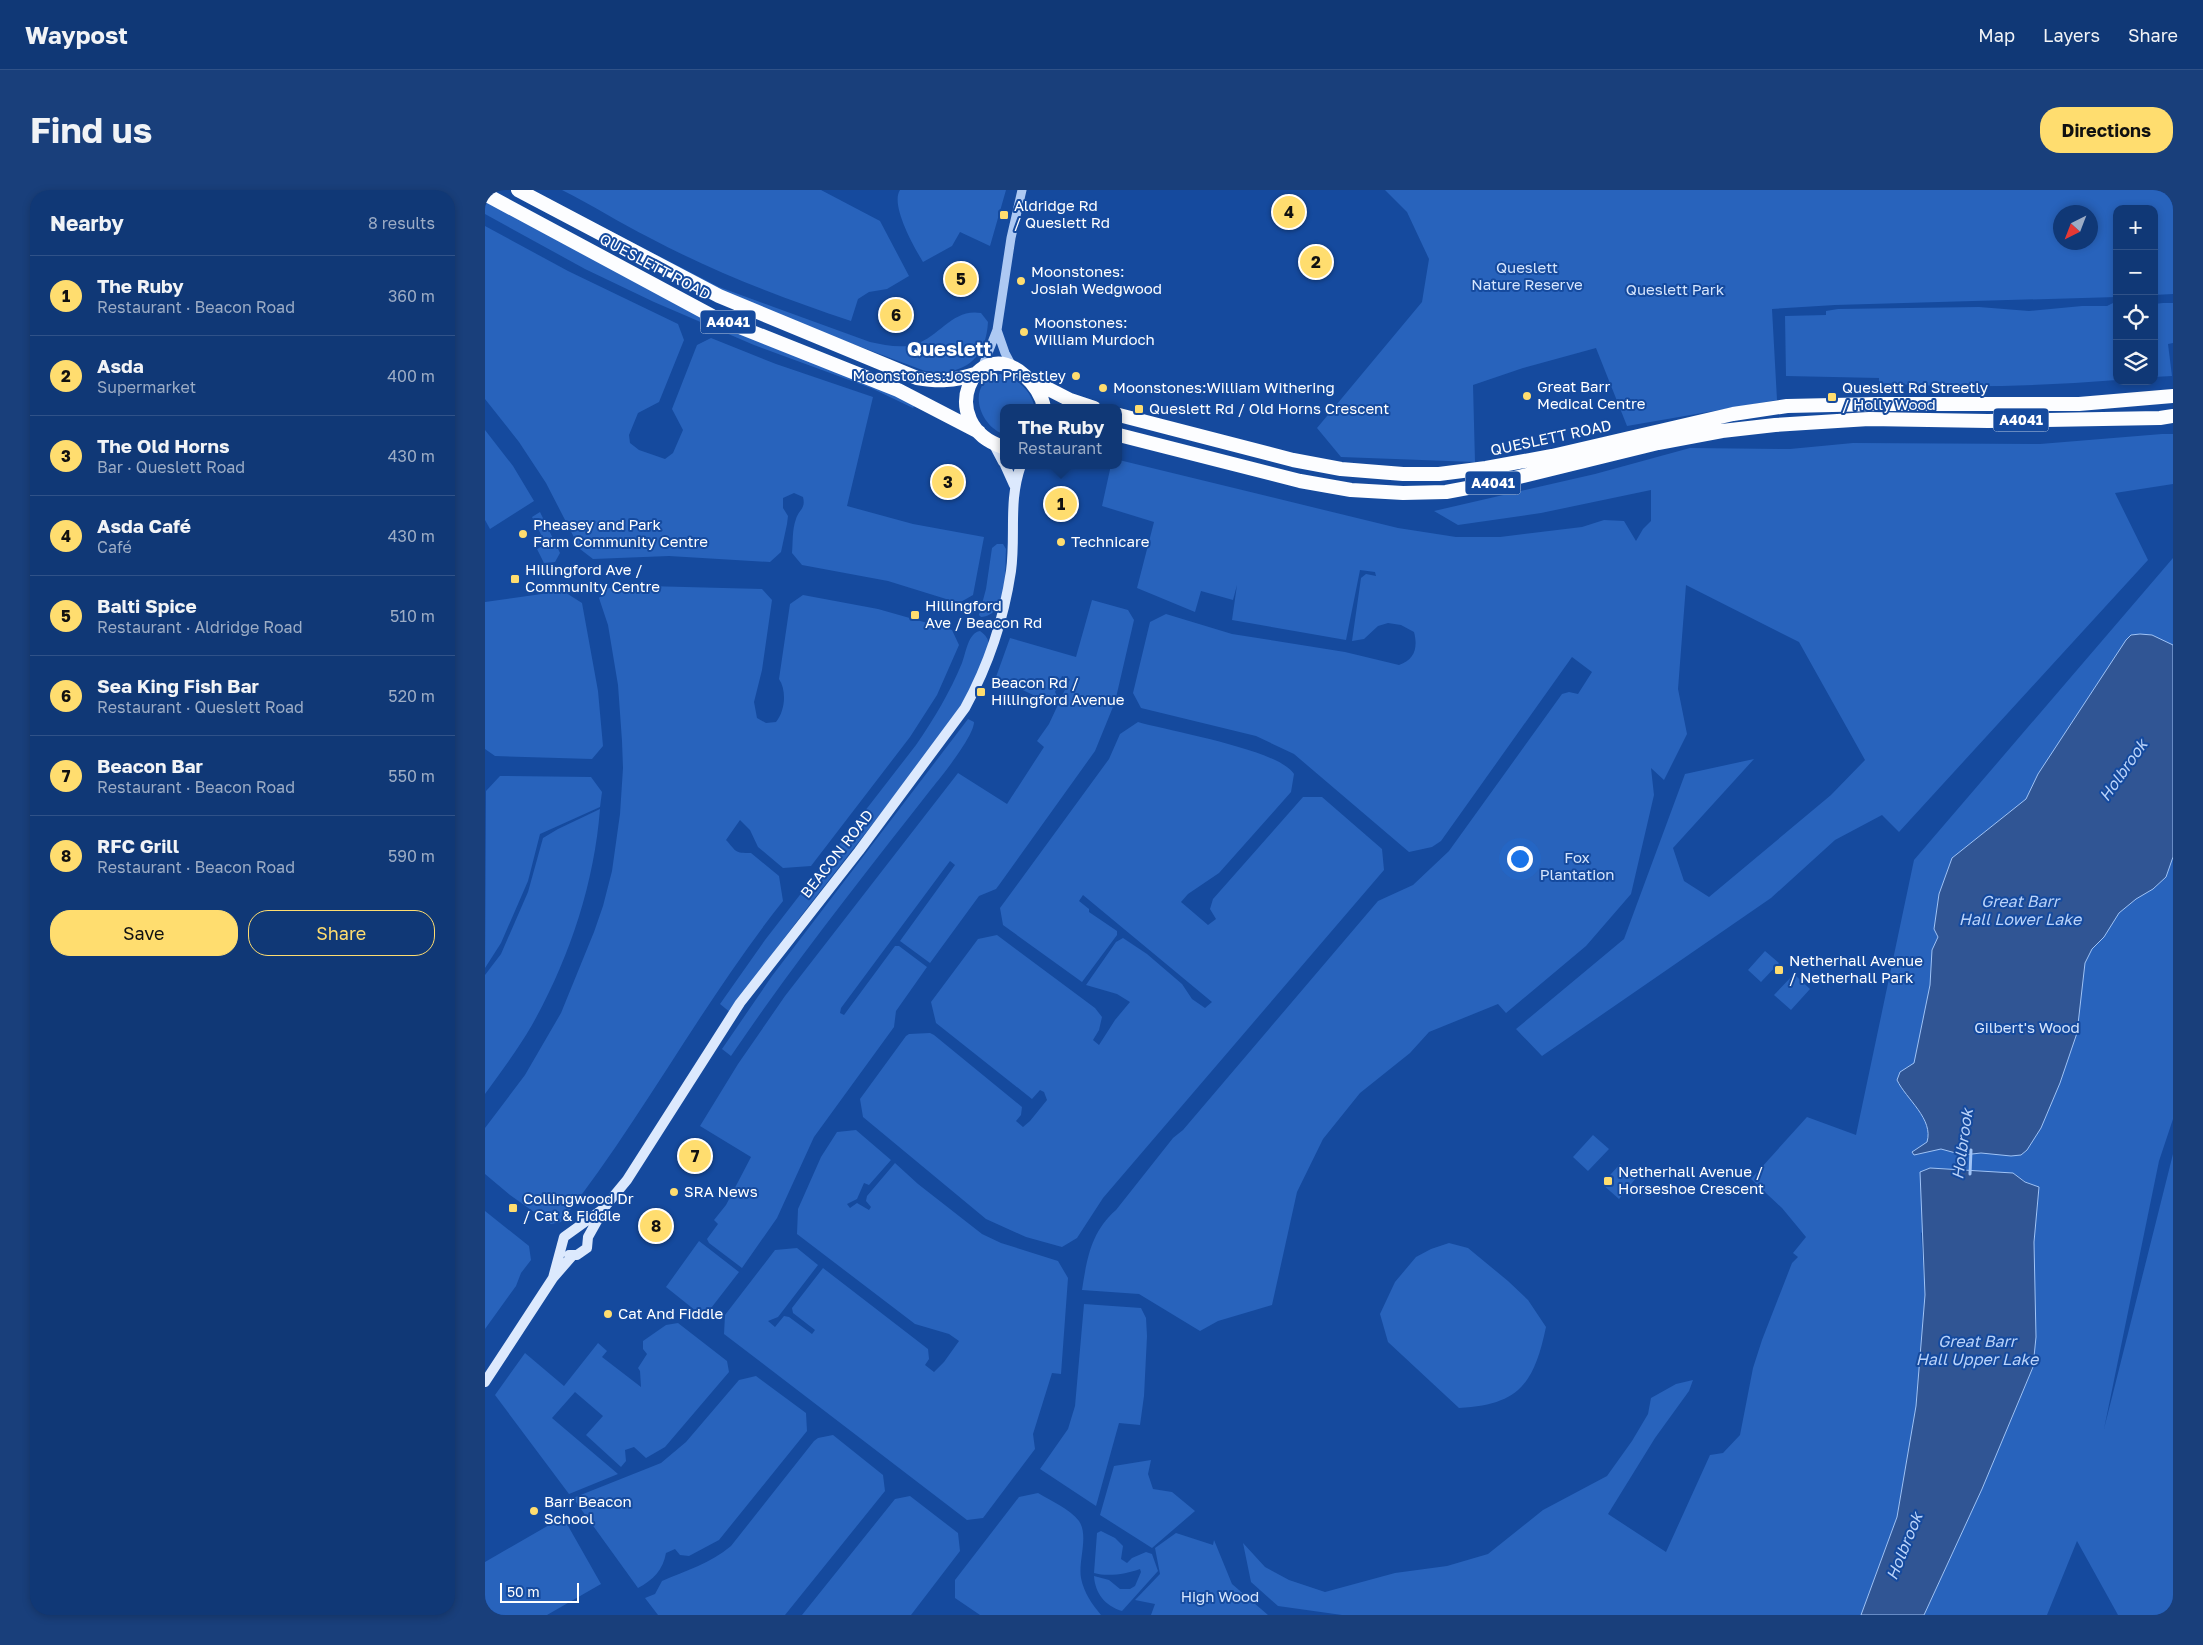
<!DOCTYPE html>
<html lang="en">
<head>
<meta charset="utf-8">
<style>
	:root { --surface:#103876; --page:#193f7b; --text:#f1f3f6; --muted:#9cacc5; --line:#305288; --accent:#ffdd6f }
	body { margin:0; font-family:"Golos Text",sans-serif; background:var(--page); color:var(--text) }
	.controls { position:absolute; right:15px; top:15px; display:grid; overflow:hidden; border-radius:10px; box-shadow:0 2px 8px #0003 }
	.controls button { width:45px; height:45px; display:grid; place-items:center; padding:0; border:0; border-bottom:1px solid var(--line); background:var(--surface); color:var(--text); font:25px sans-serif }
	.compass { position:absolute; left:1568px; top:15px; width:45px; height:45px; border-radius:50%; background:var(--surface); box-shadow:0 2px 8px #0003; rotate:222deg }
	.scale { position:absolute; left:15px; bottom:12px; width:79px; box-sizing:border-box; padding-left:5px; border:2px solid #fff; border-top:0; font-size:14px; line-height:18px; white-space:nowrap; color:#fff; -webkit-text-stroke:4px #154a9e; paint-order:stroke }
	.you { position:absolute; left:1034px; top:668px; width:18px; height:18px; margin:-12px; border:4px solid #fff; border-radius:50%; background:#1a73e8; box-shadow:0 0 0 8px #1a73e833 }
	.badge { display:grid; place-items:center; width:32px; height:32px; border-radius:50%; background:var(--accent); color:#111; font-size:16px; font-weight:700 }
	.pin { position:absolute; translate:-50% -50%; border:2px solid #fff; box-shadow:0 1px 5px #0006 }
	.popup { position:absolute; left:515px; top:214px; width:122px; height:65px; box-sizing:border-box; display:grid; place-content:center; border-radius:10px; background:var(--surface); filter:drop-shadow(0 1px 4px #0005); font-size:16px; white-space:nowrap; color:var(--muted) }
	.popup b { font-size:19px; color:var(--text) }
	.popup::after { content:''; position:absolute; left:50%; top:100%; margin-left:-10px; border:10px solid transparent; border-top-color:var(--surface) }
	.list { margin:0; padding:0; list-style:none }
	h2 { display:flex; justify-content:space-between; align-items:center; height:65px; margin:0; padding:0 20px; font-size:21px }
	h2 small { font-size:16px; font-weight:400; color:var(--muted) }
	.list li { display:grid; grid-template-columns:32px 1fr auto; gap:15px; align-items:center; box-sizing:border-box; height:80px; padding:0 20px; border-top:1px solid var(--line) }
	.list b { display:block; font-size:19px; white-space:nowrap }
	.list p { margin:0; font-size:16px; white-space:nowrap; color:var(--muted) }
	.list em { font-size:16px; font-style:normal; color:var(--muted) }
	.actions { display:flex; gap:10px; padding:15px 20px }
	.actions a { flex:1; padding:11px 0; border:1px solid var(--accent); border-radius:20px; text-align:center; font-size:18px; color:var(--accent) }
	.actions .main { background:var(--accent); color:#111 }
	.icon { flex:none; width:28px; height:28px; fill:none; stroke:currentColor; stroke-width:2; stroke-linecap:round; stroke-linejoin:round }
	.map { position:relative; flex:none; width:1688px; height:1425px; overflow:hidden; border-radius:20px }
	header { display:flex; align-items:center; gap:30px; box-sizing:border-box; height:70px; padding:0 25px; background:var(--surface); border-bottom:1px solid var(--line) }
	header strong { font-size:24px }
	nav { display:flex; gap:28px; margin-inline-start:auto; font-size:18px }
	.intro { display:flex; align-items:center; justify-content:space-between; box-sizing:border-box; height:120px; padding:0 30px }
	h1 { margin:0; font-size:35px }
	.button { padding:12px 22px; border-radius:20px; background:var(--accent); color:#111; font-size:18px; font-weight:700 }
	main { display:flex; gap:30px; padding:0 30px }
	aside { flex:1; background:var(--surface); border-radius:20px; box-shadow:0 2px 8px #0003 }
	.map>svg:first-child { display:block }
	.green { fill:#2863bc; fill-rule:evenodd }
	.water { fill:#305594; stroke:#9fc3f6 }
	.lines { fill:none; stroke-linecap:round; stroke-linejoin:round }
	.stream { stroke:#9fc3f6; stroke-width:3 }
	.tertiary { stroke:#adc9f3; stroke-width:9 }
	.secondary { stroke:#dce9fd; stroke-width:10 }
	.trunk { stroke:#fcfdff; stroke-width:14 }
	.poi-dot { fill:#ffdd6f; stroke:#154a9e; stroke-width:2 }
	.labels { text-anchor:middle; stroke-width:4; stroke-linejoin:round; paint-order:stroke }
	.shield { fill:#154a9e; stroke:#b9c9e2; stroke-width:1 }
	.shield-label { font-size:14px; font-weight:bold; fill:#fff }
	.poi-label { font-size:15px; fill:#fff; stroke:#154a9e; text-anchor:start }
	.street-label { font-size:15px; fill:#fff; stroke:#154a9e }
	.park-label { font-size:15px; fill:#d5e5fd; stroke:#154a9e }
	.water-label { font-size:16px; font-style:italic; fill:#bad3fa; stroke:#154a9e }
	.district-label { font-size:20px; font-weight:bold; fill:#fff; stroke:#154a9e }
</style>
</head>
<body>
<header>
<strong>Waypost</strong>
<nav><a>Map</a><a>Layers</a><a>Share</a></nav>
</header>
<div class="intro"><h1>Find us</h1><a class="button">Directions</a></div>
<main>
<aside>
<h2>Nearby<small>8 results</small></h2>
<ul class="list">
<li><span class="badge">1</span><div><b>The Ruby</b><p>Restaurant · Beacon Road</p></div><em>360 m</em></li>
<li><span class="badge">2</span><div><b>Asda</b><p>Supermarket</p></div><em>400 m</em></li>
<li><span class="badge">3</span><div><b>The Old Horns</b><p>Bar · Queslett Road</p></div><em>430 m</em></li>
<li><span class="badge">4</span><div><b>Asda Café</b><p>Café</p></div><em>430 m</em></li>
<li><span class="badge">5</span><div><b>Balti Spice</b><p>Restaurant · Aldridge Road</p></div><em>510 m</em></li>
<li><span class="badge">6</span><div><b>Sea King Fish Bar</b><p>Restaurant · Queslett Road</p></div><em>520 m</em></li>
<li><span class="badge">7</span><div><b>Beacon Bar</b><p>Restaurant · Beacon Road</p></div><em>550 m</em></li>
<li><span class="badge">8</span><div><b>RFC Grill</b><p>Restaurant · Beacon Road</p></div><em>590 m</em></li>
</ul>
<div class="actions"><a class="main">Save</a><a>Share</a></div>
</aside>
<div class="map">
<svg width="1688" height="1425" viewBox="0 0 1688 1425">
	<rect width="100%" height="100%" fill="#154a9e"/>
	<path class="green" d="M 77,0 L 336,0 L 395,31 L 424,86 L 402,99 L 384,102 L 373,109 L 366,131 C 297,108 229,82 165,48 C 135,33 107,15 77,0 Z
		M 415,0 L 521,0 L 505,56 L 475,42 L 467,56 L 438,72 C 429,57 405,15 415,0 Z
		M 900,0 L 1688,0 L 1688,104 L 1669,105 L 1669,19 L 1632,19 L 1632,107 L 1350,115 L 1287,119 L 1292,210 L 1142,236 L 1111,158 L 1038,178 L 988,195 L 990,272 L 856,267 L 832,238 L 937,112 L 944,69 L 922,22 ZM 1576,22 L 1606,22 L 1606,52 L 1576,52 Z
		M 0,11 L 179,106 L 431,214 L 428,218 L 386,198 L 269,155 L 169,112 L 100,79 L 0,24 Z
		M 102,29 L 234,97 L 385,152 C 400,155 417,159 431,154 C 455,146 468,118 496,123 L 503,132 C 501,171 476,187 440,181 L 304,130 L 206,88 Z
		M 0,36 L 83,81 L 193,134 L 199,150 L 174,212 L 153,223 L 144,245 L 145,253 L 154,260 L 180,269 L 188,263 L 198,240 L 187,219 L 212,155 L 226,148 L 291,174 L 388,207 L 362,316 L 428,334 L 499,347 L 488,405 L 474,413 L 403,391 L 317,375 L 307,363 C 308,353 307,339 311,329 C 314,319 321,319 318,307 L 309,303 L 298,308 L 298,318 L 303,326 L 302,334 L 296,362 L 285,372 L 184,366 L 108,369 L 95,359 L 61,293 L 34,252 L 0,209 Z
		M 1632,111 L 1632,190 C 1553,196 1474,199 1394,193 L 1394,188 L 1301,186 L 1300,126 L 1341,125 L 1341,121 L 1353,119 L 1494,117 L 1544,121 L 1597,116 L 1622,116 Z
		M 1678,113 L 1688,113 L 1688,153 L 1683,154 L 1687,186 L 1669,187 L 1669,114 Z
		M 515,184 C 532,188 546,200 550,218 L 518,218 L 518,244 C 492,234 481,191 515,184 Z
		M 0,240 L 28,276 L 49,311 L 5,339 L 0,330 Z
		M 1677,244 L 1688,244 L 1688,294 L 1630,303 L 1663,370 L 1414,642 L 1397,625 L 1350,650 L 1286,708 L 1057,866 L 1031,839 L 1139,749 L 1200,584 L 1269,569 L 1188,658 L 1199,691 L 1224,707 L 1346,605 L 1380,570 L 1314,452 L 1201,395 L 1193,499 L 1202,544 L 1179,590 L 1166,578 L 1169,605 L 1146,704 L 1101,756 L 1021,823 L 1013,814 L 944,842 L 925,863 L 875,903 L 838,949 L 812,1002 L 787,1115 L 733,1131 L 715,1141 L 654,1104 L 597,1100 C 602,1068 606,1042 631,1020 L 688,948 L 698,940 L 893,711 L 928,695 L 964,661 L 1077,504 L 1084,502 L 1093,504 L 1107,482 L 1087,467 L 956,651 L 947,657 L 924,662 L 809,564 L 771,546 L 656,518 L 648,503 L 665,432 L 681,424 L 747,444 L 860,462 L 914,475 C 930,470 933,457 929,442 L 916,435 L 903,433 L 893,436 L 879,449 L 867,451 L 876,388 L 881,384 L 891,386 L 890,382 L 875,380 L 861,450 L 747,430 L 752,395 L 748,410 L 716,401 L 710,422 L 652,398 L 669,332 L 617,316 L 626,275 L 634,275 L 634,270 L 913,338 L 971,347 L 1015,347 L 1097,337 L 1119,330 L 1139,331 L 1151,351 L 1158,339 L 1166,331 L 1166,300 L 1056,323 L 973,335 L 949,321 L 1110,284 L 1205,258 L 1305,259 L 1368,253 L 1555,254 Z
		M 55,322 L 75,363 L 70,372 L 59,373 L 52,359 L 61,354 L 47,327 Z
		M 512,354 L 518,354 L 521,359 C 520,379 523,426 496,427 L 494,425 L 501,399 L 507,358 Z
		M 1688,368 L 1688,929 L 1674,971 L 1619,1239 L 1688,964 L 1688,1425 L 1633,1425 L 1592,1351 L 1562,1425 L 1439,1425 L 1497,1299 L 1548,1177 L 1551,1147 L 1549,1052 L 1554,997 L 1541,992 L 1528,983 L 1436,1043 L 1440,1105 L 1431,1216 L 1412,1327 L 1376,1425 L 857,1425 L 793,1416 L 766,1392 L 758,1353 L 780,1377 L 804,1390 L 840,1402 L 910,1383 L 962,1376 L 1003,1364 L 1058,1320 L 1122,1286 L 1147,1251 L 1163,1224 L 1166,1208 L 1191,1194 L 1208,1190 L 1204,1201 L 1170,1248 L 1123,1324 L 1181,1362 L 1225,1265 L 1238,1263 L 1255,1245 L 1268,1178 L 1277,1150 L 1307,1073 L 1313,1067 L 1308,1063 L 1321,1047 L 1297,1018 L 1266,989 L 1322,927 L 1371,945 L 1429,670 Z
		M 162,396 L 277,399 L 287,410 L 277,480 L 269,512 L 272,528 L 281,533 L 291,532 C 300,521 302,501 294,489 L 305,414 L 318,405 L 393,419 L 467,440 L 474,455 L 452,505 L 425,547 L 326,676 L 298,678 L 273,657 L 265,640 L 255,630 L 241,650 C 252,662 249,663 266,663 L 294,686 L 298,711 C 217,813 157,929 76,1032 L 66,1034 L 25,1005 L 0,984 L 0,938 L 40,885 L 76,823 L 109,742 L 118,716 L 127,681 L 135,624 L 138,578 L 137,551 L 133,495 L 123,435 L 114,408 L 122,398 Z
		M 78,401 L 97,413 L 113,501 L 118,556 L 107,569 L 10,566 L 0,559 L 0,412 Z
		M 607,410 L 643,420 L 649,430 L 630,512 L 610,561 L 514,695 L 511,699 L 494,706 L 445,773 L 415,751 L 470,675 L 465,671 L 356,818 L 355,823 L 359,825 L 410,756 L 414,756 L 442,777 L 411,821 L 409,837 L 329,947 L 292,1028 L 257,1078 L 224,1053 L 222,1049 L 233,1034 L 229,1030 L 241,1015 L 266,967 L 215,936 L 253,874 L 300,806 L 473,583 L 522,614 L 559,557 L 552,551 L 564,534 L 585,489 L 577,486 L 570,502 L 573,508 L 569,515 L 511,487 L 525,448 L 591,467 Z
		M 495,441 C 502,446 505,451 503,459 C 489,509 452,550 421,590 C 363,668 300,742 246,823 L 235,814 L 280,750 L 431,555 C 449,529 465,502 477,473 C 481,463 483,443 495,441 Z
		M 483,529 L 489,532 C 489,546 457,586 447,598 C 378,686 309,773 246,866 L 237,859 L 287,786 Z
		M 653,532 C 684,541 795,560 809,584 L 806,602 L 734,683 L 703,704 L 696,712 L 723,735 L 731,729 L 725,719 L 728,709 L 818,607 L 837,607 L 897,659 L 899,680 L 618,1008 L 592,1048 L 577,1057 L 541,1047 L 501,1029 L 378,927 L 375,909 L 421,846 L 424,844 L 445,843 L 449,845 L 537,917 L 536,925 L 531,931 L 538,937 L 545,931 L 562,910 L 559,902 L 555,900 L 547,909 L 451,833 L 446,812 L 493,749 L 512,745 L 610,818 L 617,827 L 614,840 L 608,850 L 614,855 L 630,830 L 645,812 L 632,804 L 601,795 L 631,752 L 638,748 L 662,764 L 697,794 L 707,809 L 720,818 L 727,812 L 598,705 L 594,711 L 604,719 L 604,722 L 632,741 L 632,745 L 597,792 L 518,735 L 515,718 L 624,569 L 635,544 Z
		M 15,586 L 106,587 L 117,602 L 115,617 L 55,644 L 43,691 L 16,753 L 0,778 L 1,601 Z
		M 115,619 C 109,695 84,769 47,835 C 33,859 16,882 0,904 L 0,785 L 16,764 L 43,702 L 58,648 L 73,639 Z
		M 1280,761 L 1294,773 L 1276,792 L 1263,780 Z
		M 1309,784 L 1325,799 L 1306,820 L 1289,805 Z
		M 371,940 L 406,970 L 384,995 L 379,993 L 372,1009 L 362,1014 L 365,1018 L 372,1013 L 384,1020 L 386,1017 L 381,1011 L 382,1006 L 410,973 L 433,994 L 497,1044 L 516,1053 L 573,1071 L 583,1088 L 576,1184 L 567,1183 L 548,1244 L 550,1259 L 498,1328 L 482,1330 L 239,1144 L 240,1125 L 290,1060 L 312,1058 L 333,1075 L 293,1127 L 283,1131 L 290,1137 L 299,1126 L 304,1127 L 327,1144 L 330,1140 L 308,1123 L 307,1118 L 338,1078 L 443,1159 L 444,1169 L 440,1175 L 449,1182 L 459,1172 L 474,1151 L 464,1144 L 430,1134 L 312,1044 L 313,1019 L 336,967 L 352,942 Z
		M 1108,945 L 1124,959 L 1103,981 L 1088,967 Z
		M 1135,974 L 1151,988 L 1134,1009 L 1117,994 Z
		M 0,1021 L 44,1056 L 46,1070 L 36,1083 L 31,1096 L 0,1139 Z
		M 214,1051 L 254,1082 L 223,1122 L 211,1121 L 181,1097 Z
		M 964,1053 L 983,1058 L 1023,1091 L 1043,1110 L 1061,1137 C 1049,1194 1034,1215 974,1218 L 903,1152 L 895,1124 L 910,1092 L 931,1067 L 946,1059 Z
		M 599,1114 L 656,1118 L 661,1128 L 662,1146 L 659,1206 L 655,1235 L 634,1233 L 611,1316 L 555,1279 L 583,1239 L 590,1216 Z
		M 193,1133 L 242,1171 L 244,1182 L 180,1257 L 161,1268 L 149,1257 L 140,1260 L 141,1271 L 136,1277 L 101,1245 L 118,1226 L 90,1202 L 67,1228 L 133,1284 L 84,1304 L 10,1205 L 40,1163 L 79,1196 L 113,1153 L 122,1161 L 117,1167 L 156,1197 L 155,1181 L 153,1178 L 162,1164 L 158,1159 L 158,1151 L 181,1135 Z
		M 271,1186 L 321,1223 L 322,1241 L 234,1350 L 204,1366 L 195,1365 L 190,1359 L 181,1363 C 178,1380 168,1390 153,1398 L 88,1308 L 176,1273 L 201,1252 L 254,1190 Z
		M 348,1245 L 398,1285 L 400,1301 L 300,1425 L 173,1425 L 160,1408 L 170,1404 L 177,1391 C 200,1381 226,1373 246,1356 L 329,1251 L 333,1248 Z
		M 666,1270 L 663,1284 L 668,1299 L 687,1302 L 710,1321 L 667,1358 L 615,1325 L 629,1276 Z
		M 553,1303 C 566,1311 585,1319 594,1331 C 604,1346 593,1371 596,1388 C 599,1403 607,1414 616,1425 L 495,1425 L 470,1408 L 470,1390 L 534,1307 Z
		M 425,1306 L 473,1343 L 475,1361 L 426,1425 L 317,1425 L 410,1309 Z
		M 78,1327 L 116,1394 L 62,1425 L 0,1425 L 0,1372 Z
		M 616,1341 L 630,1348 L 638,1356 L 636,1369 L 642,1373 L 647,1368 L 661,1362 L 667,1364 L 673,1381 L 637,1421 C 620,1416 610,1403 609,1386 L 624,1390 L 635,1399 L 645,1399 L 650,1396 L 656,1382 L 655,1379 C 642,1384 622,1387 609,1383 L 612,1343 Z
		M 691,1343 L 728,1355 L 729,1350 L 747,1394 L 783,1425 L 666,1425 L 670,1414 L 650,1410 L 675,1384 L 670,1358 Z"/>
	<path class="water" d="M 1655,444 L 1667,445 L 1688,455 L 1688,667 L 1681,687 L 1668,699 L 1651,709 L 1634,723 L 1619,747 L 1607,759 L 1600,773 L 1592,843 L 1575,893 L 1556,938 L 1542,960 L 1536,965 L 1526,966 L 1496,963 L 1478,965 L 1456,959 L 1429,965 L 1427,962 L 1442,952 C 1449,929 1421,909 1412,890 L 1415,882 L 1429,873 L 1445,795 L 1447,760 L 1453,747 L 1449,739 L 1454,704 L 1467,668 L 1541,609 L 1553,584 L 1641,450 L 1646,445 Z
		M 1445,978 L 1528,983 L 1540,992 L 1554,997 L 1549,1052 L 1551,1147 L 1548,1177 L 1497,1299 L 1439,1425 L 1376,1425 L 1412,1327 L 1431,1216 L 1440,1105 L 1435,982 Z"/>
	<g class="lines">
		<path class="stream" d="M 1485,984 L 1486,960"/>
		<path class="tertiary" d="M 512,140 L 520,163 L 528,178
			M 497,178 L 512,140 L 526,48 L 537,0"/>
		<path class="secondary" d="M 508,253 L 518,272
			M 520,275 L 529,295
			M 84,1065 L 92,1065 L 102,1058 L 103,1047 L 117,1022
			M 68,1088 L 79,1047 L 118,1019 L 142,990 L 255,813 L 374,661 L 480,518 C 503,476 519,428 526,381 C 531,344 523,312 536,275
			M 0,1192 L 68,1088 L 88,1065"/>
		<path class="trunk" d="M 33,0 L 234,106 L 432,188 C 455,192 468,191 490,184
			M 0,4 L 227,126 L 413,200 L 494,242
			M 546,190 L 585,210 L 609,218
			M 634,225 L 808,270 L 856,279 L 918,284 L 954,284 L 1001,278 L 1067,266 L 1248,224 L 1302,216 L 1393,214 L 1594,214 L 1688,206
			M 634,245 L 815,291 L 866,300 L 918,303 L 961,302 L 1009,293 L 1173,253 L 1237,241 L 1290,235 L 1384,229 L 1503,231 L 1675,228 L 1688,226
			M 518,257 C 449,234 489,142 539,185 C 549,194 557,205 559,218"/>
	</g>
	<g class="poi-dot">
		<rect x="514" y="20" width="10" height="10" rx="2.5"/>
		<circle cx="536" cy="91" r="5"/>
		<circle cx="539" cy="142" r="5"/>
		<circle cx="591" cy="186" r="5"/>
		<circle cx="618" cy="198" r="5"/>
		<circle cx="1042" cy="206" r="5"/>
		<rect x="1342" y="202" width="10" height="10" rx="2.5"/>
		<rect x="649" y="214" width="10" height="10" rx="2.5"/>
		<circle cx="38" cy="344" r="5"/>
		<circle cx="576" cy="352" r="5"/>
		<rect x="25" y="384" width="10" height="10" rx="2.5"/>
		<rect x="425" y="420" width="10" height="10" rx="2.5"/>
		<rect x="491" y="497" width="10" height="10" rx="2.5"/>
		<rect x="1289" y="775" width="10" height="10" rx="2.5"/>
		<rect x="1118" y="986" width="10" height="10" rx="2.5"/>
		<circle cx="189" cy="1002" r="5"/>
		<rect x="23" y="1013" width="10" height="10" rx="2.5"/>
		<circle cx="123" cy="1124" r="5"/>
		<circle cx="49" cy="1321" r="5"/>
	</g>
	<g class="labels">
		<g class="shield">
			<rect x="215.5" y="120.5" width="55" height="23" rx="4"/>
			<rect x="1508.5" y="218.5" width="55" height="23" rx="4"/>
			<rect x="980.5" y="281.5" width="55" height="23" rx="4"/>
		</g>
		<g class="shield-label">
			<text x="243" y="137">A4041</text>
			<text x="1536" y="235">A4041</text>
			<text x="1008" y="298">A4041</text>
		</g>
		<g class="poi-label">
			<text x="529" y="21">Aldridge Rd<tspan x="529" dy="17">/ Queslett Rd</tspan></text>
			<text x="546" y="87">Moonstones:<tspan x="546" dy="17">Josiah Wedgwood</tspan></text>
			<text x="549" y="138">Moonstones:<tspan x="549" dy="17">William Murdoch</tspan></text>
			<text x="581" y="191" text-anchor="end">Moonstones:Joseph Priestley</text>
			<text x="1052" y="202">Great Barr<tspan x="1052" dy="17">Medical Centre</tspan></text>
			<text x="628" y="203">Moonstones:William Withering</text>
			<text x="1357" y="203">Queslett Rd Streetly<tspan x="1357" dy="17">/ Holly Wood</tspan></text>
			<text x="664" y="224">Queslett Rd / Old Horns Crescent</text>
			<text x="48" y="340">Pheasey and Park<tspan x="48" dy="17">Farm Community Centre</tspan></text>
			<text x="586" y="357">Technicare</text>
			<text x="40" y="385">Hillingford Ave /<tspan x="40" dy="17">Community Centre</tspan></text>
			<text x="440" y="421">Hillingford<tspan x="440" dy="17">Ave / Beacon Rd</tspan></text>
			<text x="506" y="498">Beacon Rd /<tspan x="506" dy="17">Hillingford Avenue</tspan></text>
			<text x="1304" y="776">Netherhall Avenue<tspan x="1304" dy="17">/ Netherhall Park</tspan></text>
			<text x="1133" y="987">Netherhall Avenue /<tspan x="1133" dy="17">Horseshoe Crescent</tspan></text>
			<text x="199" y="1007">SRA News</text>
			<text x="38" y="1014">Collingwood Dr<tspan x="38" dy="17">/ Cat &amp; Fiddle</tspan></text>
			<text x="133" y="1129">Cat And Fiddle</text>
			<text x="59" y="1317">Barr Beacon<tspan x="59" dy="17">School</tspan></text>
		</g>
		<g class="street-label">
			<text transform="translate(170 77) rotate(28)" y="5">QUESLETT ROAD</text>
			<text transform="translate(1066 248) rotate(-12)" y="5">QUESLETT ROAD</text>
			<text transform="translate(352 664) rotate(-52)" y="5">BEACON ROAD</text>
		</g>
		<g class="park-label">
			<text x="1042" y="83">Queslett<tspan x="1042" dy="17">Nature Reserve</tspan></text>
			<text x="1190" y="105">Queslett Park</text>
			<text x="1092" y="673">Fox<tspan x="1092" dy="17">Plantation</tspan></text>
			<text x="1542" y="843">Gilbert's Wood</text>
			<text x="735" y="1412">High Wood</text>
		</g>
		<g class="water-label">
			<text transform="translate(1638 580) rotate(-55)" y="6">Holbrook</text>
			<text x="1535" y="717">Great Barr<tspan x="1535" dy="18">Hall Lower Lake</tspan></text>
			<text transform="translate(1477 954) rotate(-82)" y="6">Holbrook</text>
			<text x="1492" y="1157">Great Barr<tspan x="1492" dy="18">Hall Upper Lake</tspan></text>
			<text transform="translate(1419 1356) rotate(-68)" y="6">Holbrook</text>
		</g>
		<g class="district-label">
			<text x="464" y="166">Queslett</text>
		</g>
	</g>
</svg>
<div class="controls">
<button>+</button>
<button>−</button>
<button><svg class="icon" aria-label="locate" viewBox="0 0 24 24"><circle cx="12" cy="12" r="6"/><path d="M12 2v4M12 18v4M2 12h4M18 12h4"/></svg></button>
<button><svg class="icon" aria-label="layers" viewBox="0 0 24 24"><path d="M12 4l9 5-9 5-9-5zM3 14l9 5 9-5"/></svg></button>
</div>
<svg class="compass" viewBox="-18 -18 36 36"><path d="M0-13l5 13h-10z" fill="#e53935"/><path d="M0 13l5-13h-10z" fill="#9cacc5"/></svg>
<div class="scale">50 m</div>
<div class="you"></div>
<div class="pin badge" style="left:576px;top:314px">1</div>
<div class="popup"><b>The Ruby</b>Restaurant</div>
<div class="pin badge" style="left:831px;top:72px">2</div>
<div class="pin badge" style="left:463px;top:292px">3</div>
<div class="pin badge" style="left:804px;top:22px">4</div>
<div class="pin badge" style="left:476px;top:89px">5</div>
<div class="pin badge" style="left:411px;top:125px">6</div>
<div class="pin badge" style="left:210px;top:966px">7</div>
<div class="pin badge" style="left:171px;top:1036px">8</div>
</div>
</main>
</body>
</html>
